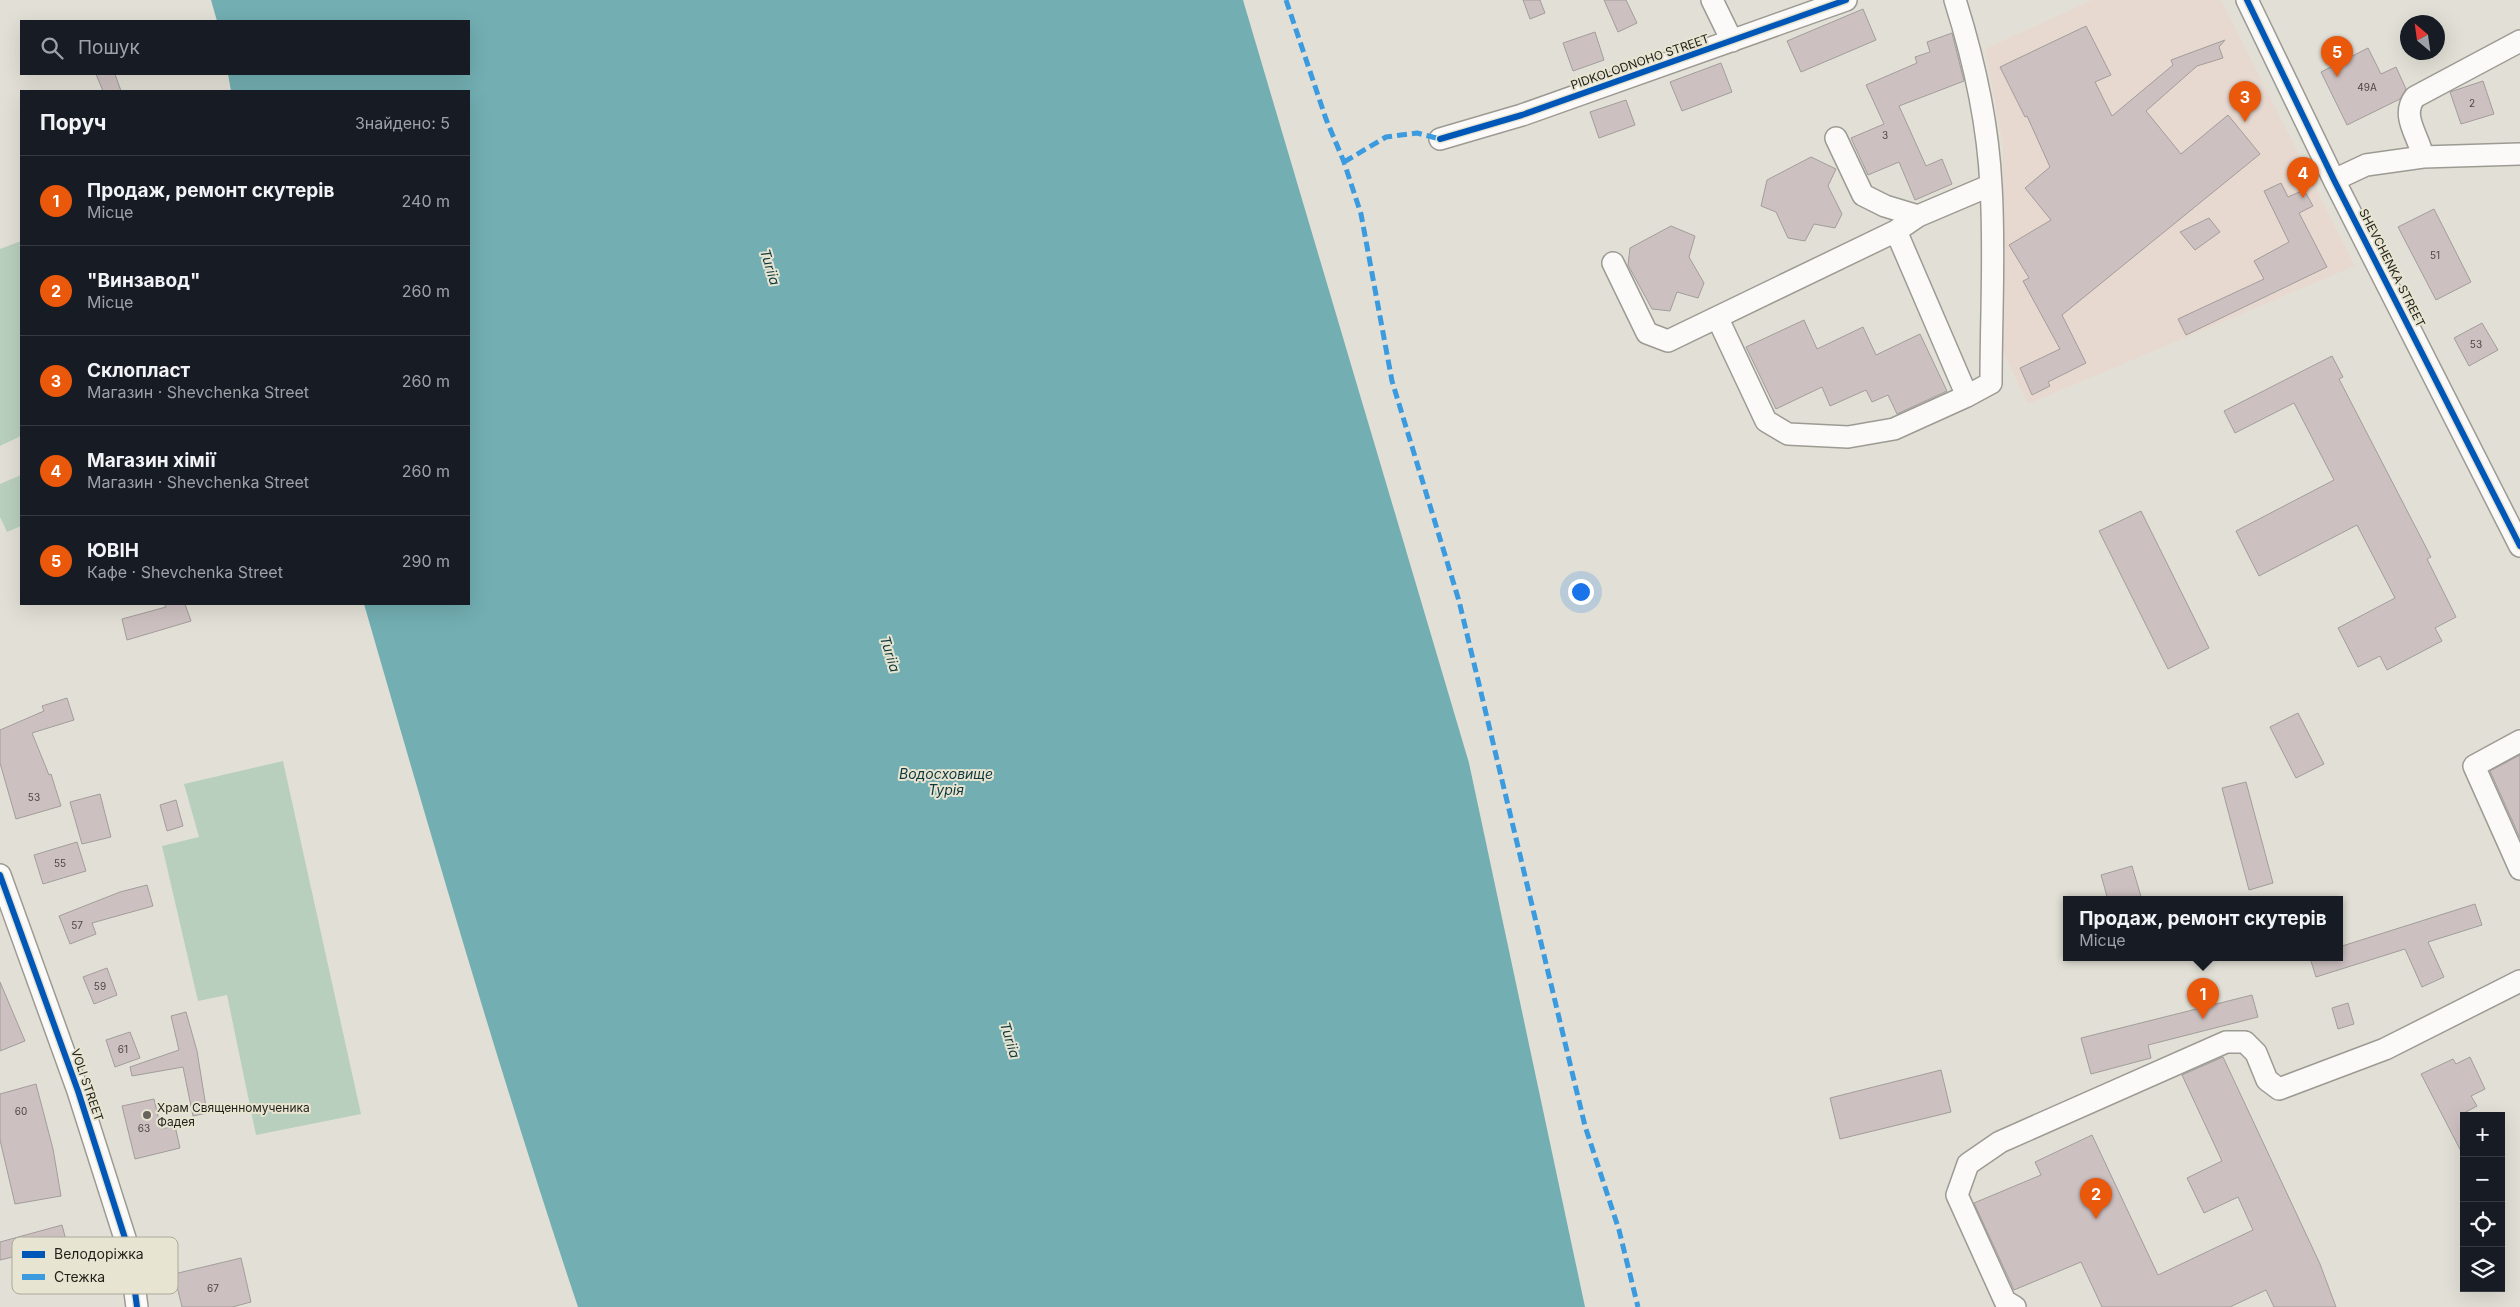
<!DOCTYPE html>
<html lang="uk">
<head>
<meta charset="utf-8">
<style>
	:root { --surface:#171b24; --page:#242831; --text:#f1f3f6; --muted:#9ea1a6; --line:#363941; --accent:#ea580c }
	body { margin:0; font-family:Inter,sans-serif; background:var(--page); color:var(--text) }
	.controls { position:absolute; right:15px; bottom:15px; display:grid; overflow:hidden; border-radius:0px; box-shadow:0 5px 20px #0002 }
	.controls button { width:45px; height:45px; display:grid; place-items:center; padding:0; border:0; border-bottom:1px solid var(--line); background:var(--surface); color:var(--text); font:25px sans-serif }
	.compass { position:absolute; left:2400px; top:15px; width:45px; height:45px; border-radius:50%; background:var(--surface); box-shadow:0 5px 20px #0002; rotate:331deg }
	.you { position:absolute; left:1580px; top:591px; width:18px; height:18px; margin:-12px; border:4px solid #fff; border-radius:50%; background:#1a73e8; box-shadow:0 0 0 8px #1a73e833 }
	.badge { display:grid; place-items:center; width:32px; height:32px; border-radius:50%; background:var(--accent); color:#fff; font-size:16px; font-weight:700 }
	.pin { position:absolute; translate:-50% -41px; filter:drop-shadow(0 1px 2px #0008) }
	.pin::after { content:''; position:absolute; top:26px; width:18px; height:15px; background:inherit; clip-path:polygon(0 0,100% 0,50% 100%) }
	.popup { position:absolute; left:2063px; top:896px; width:280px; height:65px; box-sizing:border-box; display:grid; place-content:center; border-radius:0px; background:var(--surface); filter:drop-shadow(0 1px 4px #0005); font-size:16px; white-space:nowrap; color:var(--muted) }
	.popup b { font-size:19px; color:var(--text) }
	.popup::after { content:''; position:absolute; left:50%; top:100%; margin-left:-10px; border:10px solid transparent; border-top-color:var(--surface) }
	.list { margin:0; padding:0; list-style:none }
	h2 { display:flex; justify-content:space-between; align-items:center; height:65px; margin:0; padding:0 20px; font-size:21px }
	h2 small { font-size:16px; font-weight:400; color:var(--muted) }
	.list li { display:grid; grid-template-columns:32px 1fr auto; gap:15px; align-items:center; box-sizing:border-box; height:90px; padding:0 20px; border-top:1px solid var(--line) }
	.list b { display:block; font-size:19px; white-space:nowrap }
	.list p { margin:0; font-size:16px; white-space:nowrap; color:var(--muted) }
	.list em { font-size:16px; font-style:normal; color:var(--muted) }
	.icon { flex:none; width:28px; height:28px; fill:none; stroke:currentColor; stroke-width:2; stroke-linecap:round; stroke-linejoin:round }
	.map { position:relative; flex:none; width:2520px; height:1307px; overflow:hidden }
	.search { position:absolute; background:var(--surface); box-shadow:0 5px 20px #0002; left:20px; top:20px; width:450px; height:55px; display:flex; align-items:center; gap:12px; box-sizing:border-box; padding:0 18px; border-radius:0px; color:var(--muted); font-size:19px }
	.panel { position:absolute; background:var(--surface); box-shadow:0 5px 20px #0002; left:20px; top:90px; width:450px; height:515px; border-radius:0px }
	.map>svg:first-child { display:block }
	.industrial { fill:#e8d9d0 }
	.green { fill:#b9cfbd }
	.water { fill:#72aeb2 }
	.building { fill:#cdc0c0; stroke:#a19d9a }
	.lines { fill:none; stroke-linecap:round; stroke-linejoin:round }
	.minor-casing { stroke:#9c9b93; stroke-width:24 }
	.minor { stroke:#fbfaf9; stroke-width:21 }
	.quiet { stroke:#3c9bdf; stroke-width:5; stroke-dasharray:10 5; stroke-linecap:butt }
	.cycleway-casing { stroke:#e7e4d1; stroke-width:9 }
	.cycleway { stroke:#0057b8; stroke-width:6 }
	.poi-dot { fill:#65635b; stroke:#e7e4d1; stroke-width:2 }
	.labels { text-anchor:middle; stroke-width:4; stroke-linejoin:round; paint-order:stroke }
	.number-label { font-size:10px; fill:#4c4743 }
	.street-label { font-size:12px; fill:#211f19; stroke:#e7e4d1 }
	.poi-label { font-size:12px; fill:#211f19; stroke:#e7e4d1; text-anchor:start }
	.water-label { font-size:14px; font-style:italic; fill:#0e383c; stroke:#e7e4d1 }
	.key { fill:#e7e4d1; stroke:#aca99a; stroke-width:1 }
	.key-label { font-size:14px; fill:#211f19 }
</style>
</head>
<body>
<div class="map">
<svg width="2520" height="1307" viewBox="0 0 2520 1307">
	<rect width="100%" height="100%" fill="#e2e0d6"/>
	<path class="industrial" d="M 2092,0 L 2221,0 L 2355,266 L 2028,404 L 2002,349 L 2003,146 L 1985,49 Z"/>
	<path class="green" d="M 21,241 L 21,436 L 0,446 L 0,249 Z
		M 21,475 L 21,526 L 7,532 L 0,517 L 0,484 Z
		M 283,761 L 361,1114 L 256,1135 L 227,995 L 198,1001 L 162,846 L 199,837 L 184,784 Z"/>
	<path class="water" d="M 211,0 L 1243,0 L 1469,763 L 1585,1307 L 578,1307 C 500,1075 432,839 364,604 L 469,604 L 469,91 L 231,91 L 228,74 L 469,74 L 469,21 L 217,21 Z"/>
	<path class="building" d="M 1523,0 L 1540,0 L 1545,13 L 1530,19 Z
		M 1604,0 L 1626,0 L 1637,23 L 1618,32 Z
		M 1863,9 L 1876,40 L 1801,72 L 1787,41 Z
		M 2086,26 L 2111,75 L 2095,82 L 2112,116 L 2173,65 L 2171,60 L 2225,40 L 2219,47 L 2223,58 L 2197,66 L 2146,111 L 2181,154 L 2228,115 L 2260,154 L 2062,315 L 2086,363 L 2048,382 L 2050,386 L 2032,395 L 2020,368 L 2060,349 L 2023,281 L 2029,278 L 2009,245 L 2051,220 L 2025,188 L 2050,167 L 2027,116 L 2025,117 L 2000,67 Z
		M 1595,32 L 1604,60 L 1573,71 L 1563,43 Z
		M 1952,33 L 1964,81 L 1899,106 L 1926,166 L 1942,159 L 1952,184 L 1915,200 L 1899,162 L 1868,175 L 1851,138 L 1884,124 L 1866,85 L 1917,63 L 1915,57 L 1930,52 L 1927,42 Z
		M 2368,48 L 2381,74 L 2396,67 L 2406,89 L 2400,99 L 2347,125 L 2321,72 Z
		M 1721,63 L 1732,92 L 1682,111 L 1670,82 Z
		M 96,74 L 115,74 L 121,91 L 103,91 Z
		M 2483,81 L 2494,114 L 2461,124 L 2450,92 Z
		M 1626,100 L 1635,125 L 1599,138 L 1590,112 Z
		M 1811,157 L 1836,169 L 1828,186 L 1842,214 L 1835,228 L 1814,224 L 1805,241 L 1788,238 L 1776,212 L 1761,206 L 1767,180 Z
		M 2281,183 L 2288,197 L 2304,190 L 2313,206 L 2299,213 L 2327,267 L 2186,335 L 2178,319 L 2264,279 L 2254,261 L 2289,242 L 2264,191 Z
		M 2434,209 L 2471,282 L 2436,300 L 2398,227 Z
		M 2209,218 L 2220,232 L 2195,250 L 2180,232 Z
		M 1671,226 L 1695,236 L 1689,257 L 1704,283 L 1698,298 L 1677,292 L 1670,311 L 1652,309 L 1628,265 L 1630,248 Z
		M 1804,320 L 1817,349 L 1863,327 L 1876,355 L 1920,334 L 1947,391 L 1897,414 L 1888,395 L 1872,402 L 1866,390 L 1830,406 L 1822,387 L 1776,409 L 1746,347 Z
		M 2482,323 L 2498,350 L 2469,366 L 2454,338 Z
		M 2332,356 L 2343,377 L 2339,379 L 2431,557 L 2427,559 L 2456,617 L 2435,628 L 2442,641 L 2387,670 L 2380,656 L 2358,667 L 2338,628 L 2395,598 L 2357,525 L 2259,576 L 2236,531 L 2334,480 L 2294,403 L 2235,433 L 2224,411 Z
		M 2141,511 L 2209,648 L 2168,669 L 2099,531 Z
		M 164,604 L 185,604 L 191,621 L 127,640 L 122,619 L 166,607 Z
		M 67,698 L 74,720 L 32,733 L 49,775 L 51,774 L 61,806 L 16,819 L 0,763 L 0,730 L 44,711 L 42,706 Z
		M 2298,713 L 2324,764 L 2296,778 L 2270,727 Z
		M 2520,755 L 2520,838 L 2490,771 Z
		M 2246,782 L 2273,883 L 2249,890 L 2222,788 Z
		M 100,794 L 111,837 L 82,844 L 70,802 Z
		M 176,800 L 183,826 L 167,831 L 160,805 Z
		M 77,842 L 86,871 L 43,884 L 34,855 Z
		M 2132,866 L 2142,900 L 2108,900 L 2101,875 Z
		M 147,885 L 153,906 L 92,923 L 96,934 L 70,944 L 59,916 L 120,892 Z
		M 2475,904 L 2482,925 L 2428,942 L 2444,977 L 2422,987 L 2405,949 L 2316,977 L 2310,958 L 2339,958 L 2339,947 Z
		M 107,968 L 117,995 L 94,1004 L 83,977 Z
		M 0,982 L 25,1041 L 0,1051 Z
		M 2252,995 L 2258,1017 L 2148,1045 L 2151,1058 L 2091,1074 L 2081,1038 Z
		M 2348,1003 L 2354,1024 L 2338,1029 L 2332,1008 Z
		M 186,1012 L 197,1051 L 207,1113 L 193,1116 L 183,1067 L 132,1076 L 130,1067 L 179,1050 L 171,1016 Z
		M 130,1032 L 140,1058 L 115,1067 L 106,1040 Z
		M 2223,1057 L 2320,1264 L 2336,1307 L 2274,1307 L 2266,1290 L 2230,1307 L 2102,1307 L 2081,1262 L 2014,1290 L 1974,1203 L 2041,1175 L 2035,1162 L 2092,1135 L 2158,1275 L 2253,1230 L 2238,1197 L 2204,1213 L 2187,1178 L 2222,1161 L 2182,1075 Z
		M 2470,1057 L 2485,1089 L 2471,1096 L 2477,1106 L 2464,1113 L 2464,1157 L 2421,1074 L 2453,1059 L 2456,1064 Z
		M 1941,1070 L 1951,1112 L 1840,1139 L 1830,1098 Z
		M 36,1084 L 53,1149 L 61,1196 L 15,1204 L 0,1140 L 0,1094 Z
		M 154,1099 L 161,1129 L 175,1126 L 180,1148 L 135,1159 L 122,1106 Z
		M 62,1225 L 71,1259 L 34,1269 L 30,1253 L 0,1260 L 0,1242 Z
		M 241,1258 L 251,1302 L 232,1307 L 182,1307 L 174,1274 Z"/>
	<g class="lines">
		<defs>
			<path id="minor" d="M 1712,0 L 1732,41
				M 2247,0 L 2334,180 L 2520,546
				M 1836,138 L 1863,195 L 1885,206 L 1918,216
				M 1440,139 L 1522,115 L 1846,0
				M 2423,157 C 2419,136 2400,116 2415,97 L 2520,41
				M 2334,180 L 2366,165 L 2423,157 L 2520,154
				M 1896,231 L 1967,396 L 1991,383 C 1991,318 1995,251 1991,186 C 1988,123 1974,60 1955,0
				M 1613,263 L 1647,333 L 1668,341 L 1896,231 L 1918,216 L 1991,185
				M 1718,319 L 1766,421 L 1788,434 L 1848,437 L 1894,429 L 1967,396
				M 2520,741 L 2474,766 L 2520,869
				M 0,875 L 78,1091 L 130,1254 L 137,1307
				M 2015,1307 L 2005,1301 L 1957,1195 L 1968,1164 L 2000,1142 L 2226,1042 L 2245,1042 L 2256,1053 L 2267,1080 L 2279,1089 L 2385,1049 L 2520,981"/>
		</defs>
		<use href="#minor" class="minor-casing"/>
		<use href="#minor" class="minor"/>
		<path class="quiet" d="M 1286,0 L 1326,119 L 1344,162 L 1361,214 L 1392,381 L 1459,601 L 1585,1126 L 1619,1230 L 1638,1307
			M 1344,162 L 1386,137 L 1417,133 L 1440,139"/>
		<defs>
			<path id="cycleway" d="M 2247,0 L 2334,180 L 2520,546
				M 1440,139 L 1522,115 L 1846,0
				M 0,875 L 78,1091 L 130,1254 L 137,1307"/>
		</defs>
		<use href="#cycleway" class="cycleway-casing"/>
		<use href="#cycleway" class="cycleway"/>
	</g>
	<circle class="poi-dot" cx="147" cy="1115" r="5"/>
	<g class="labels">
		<g class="number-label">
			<text x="2367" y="91">49А</text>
			<text x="2472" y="107">2</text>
			<text x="1885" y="139">3</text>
			<text x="2435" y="259">51</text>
			<text x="2476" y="348">53</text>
			<text x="34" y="801">53</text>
			<text x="60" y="867">55</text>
			<text x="77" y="929">57</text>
			<text x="100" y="990">59</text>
			<text x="123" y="1053">61</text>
			<text x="21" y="1115">60</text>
			<text x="144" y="1132">63</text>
			<text x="213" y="1292">67</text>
		</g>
		<g class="street-label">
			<text transform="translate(1640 62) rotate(-19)" y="4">PIDKOLODNOHO STREET</text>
			<text transform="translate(2392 268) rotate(63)" y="4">SHEVCHENKA STREET</text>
			<text transform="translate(87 1085) rotate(71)" y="4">VOLI STREET</text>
		</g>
		<g class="poi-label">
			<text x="157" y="1112">Храм Священномученика<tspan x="157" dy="14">Фадея</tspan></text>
		</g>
		<g class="water-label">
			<text transform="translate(770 267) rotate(73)" y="5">Turiia</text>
			<text transform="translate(890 654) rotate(73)" y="5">Turiia</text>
			<text x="946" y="779">Водосховище<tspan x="946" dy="16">Турія</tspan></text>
			<text transform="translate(1010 1040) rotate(73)" y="5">Turiia</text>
		</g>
	</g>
	<rect x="12" y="1237" width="166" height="57" rx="8" class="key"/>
	<rect x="22" y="1251" width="23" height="7" fill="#0057b8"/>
	<rect x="22" y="1274" width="23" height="6" fill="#3c9bdf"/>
	<g class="key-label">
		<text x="54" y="1259">Велодоріжка</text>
		<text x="54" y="1282">Стежка</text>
	</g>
</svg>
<div class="controls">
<button>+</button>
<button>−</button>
<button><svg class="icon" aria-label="locate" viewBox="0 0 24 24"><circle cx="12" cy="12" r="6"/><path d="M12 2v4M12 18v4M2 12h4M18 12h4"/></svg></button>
<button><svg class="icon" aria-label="layers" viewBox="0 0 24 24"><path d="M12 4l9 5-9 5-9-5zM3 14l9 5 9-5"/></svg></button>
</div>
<svg class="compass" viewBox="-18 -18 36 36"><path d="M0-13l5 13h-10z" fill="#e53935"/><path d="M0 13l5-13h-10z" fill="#9ea1a6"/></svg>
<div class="you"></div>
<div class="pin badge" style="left:2203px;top:1019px">1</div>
<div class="popup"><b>Продаж, ремонт скутерів</b>Місце</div>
<div class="pin badge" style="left:2096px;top:1219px">2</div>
<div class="pin badge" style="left:2245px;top:122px">3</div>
<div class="pin badge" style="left:2303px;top:198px">4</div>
<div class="pin badge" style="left:2337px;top:77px">5</div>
<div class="search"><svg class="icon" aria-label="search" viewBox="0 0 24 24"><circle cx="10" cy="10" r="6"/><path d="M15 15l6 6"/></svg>Пошук</div>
<section class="panel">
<h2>Поруч<small>Знайдено: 5</small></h2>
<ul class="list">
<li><span class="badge">1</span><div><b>Продаж, ремонт скутерів</b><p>Місце</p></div><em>240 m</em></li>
<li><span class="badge">2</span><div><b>&quot;Винзавод&quot;</b><p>Місце</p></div><em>260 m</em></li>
<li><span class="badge">3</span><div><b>Склопласт</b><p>Магазин · Shevchenka Street</p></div><em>260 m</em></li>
<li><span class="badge">4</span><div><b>Магазин хімії</b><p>Магазин · Shevchenka Street</p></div><em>260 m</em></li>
<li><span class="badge">5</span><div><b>ЮВІН</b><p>Кафе · Shevchenka Street</p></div><em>290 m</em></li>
</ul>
</section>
</div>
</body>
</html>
